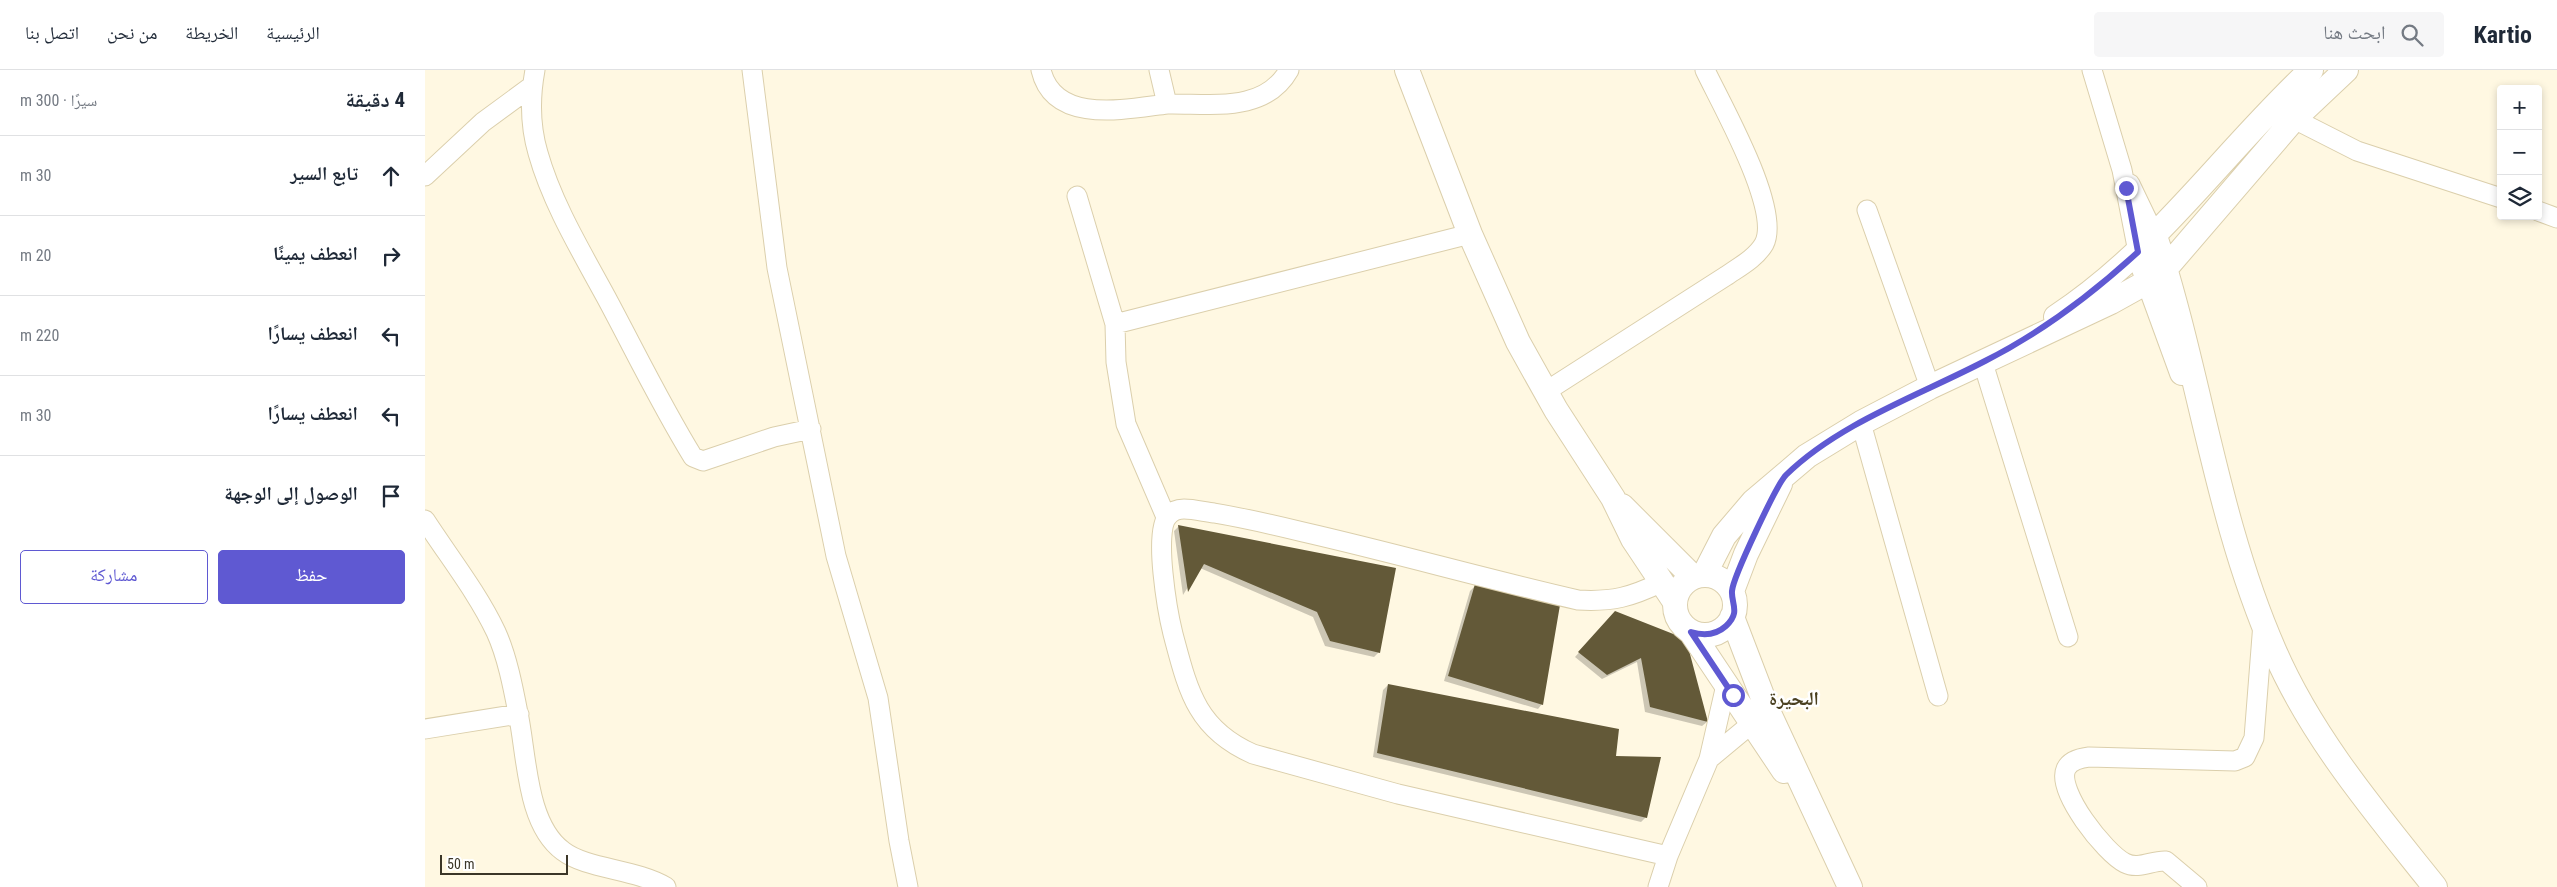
<!DOCTYPE html>
<html lang="ar">
<head>
<meta charset="utf-8">
<style>
	:root { --surface:#fff; --page:#f6f6f7; --text:#1f2937; --muted:#747a83; --line:#e0e1e3; --accent:#5f59d2 }
	body { margin:0; font-family:"Roboto Condensed","Noto Naskh Arabic",sans-serif; background:var(--page); color:var(--text); direction:rtl }
	.controls { position:absolute; right:15px; top:15px; display:grid; overflow:hidden; border-radius:5px; box-shadow:0 2px 8px #0003 }
	.controls button { width:45px; height:45px; display:grid; place-items:center; padding:0; border:0; border-bottom:1px solid var(--line); background:var(--surface); color:var(--text); font:25px sans-serif }
	.scale { position:absolute; left:15px; bottom:12px; width:128px; box-sizing:border-box; padding-left:5px; border:2px solid #3b3628; border-top:0; font-size:14px; line-height:18px; white-space:nowrap; color:#3b3628; -webkit-text-stroke:4px #fff; paint-order:stroke }
	.stop { position:absolute; width:15px; height:15px; margin:-11px; border:4px solid #5f59d2; border-radius:50%; background:#fff }
	.stop.end { background:#5f59d2; border-color:#fff; box-shadow:0 1px 5px #0008 }
	.list { margin:0; padding:0; list-style:none }
	h2 { display:flex; justify-content:space-between; align-items:center; height:65px; margin:0; padding:0 20px; font-size:21px }
	h2 small { font-size:16px; font-weight:400; color:var(--muted) }
	.list li { display:grid; grid-template-columns:32px 1fr auto; gap:15px; align-items:center; box-sizing:border-box; height:80px; padding:0 20px; border-top:1px solid var(--line) }
	.list b { display:block; font-size:19px; white-space:nowrap }
	.list em { font-size:16px; font-style:normal; color:var(--muted) }
	.actions { display:flex; gap:10px; padding:15px 20px }
	.actions a { flex:1; padding:11px 0; border:1px solid var(--accent); border-radius:5px; text-align:center; font-size:18px; color:var(--accent) }
	.actions .main { background:var(--accent); color:#fff }
	.icon { flex:none; width:28px; height:28px; fill:none; stroke:currentColor; stroke-width:2; stroke-linecap:round; stroke-linejoin:round }
	.map { position:relative; flex:none; width:2132px; height:817px; overflow:hidden; direction:ltr }
	header { display:flex; align-items:center; gap:30px; box-sizing:border-box; height:70px; padding:0 25px; background:var(--surface); border-bottom:1px solid var(--line) }
	header strong { font-size:24px }
	nav { display:flex; gap:28px; margin-inline-start:auto; font-size:18px }
	.search { width:350px; height:45px; background:var(--page); display:flex; align-items:center; gap:12px; box-sizing:border-box; padding:0 18px; border-radius:5px; color:var(--muted); font-size:19px }
	main { display:flex }
	aside { flex:1; background:var(--surface) }
	.map>svg:first-child { display:block }
	.shadow { fill:#0003 }
	.building { fill:#635938 }
	.lines { fill:none; stroke-linecap:round; stroke-linejoin:round }
	.minor-casing { stroke:#dbcfac; stroke-width:21 }
	.tertiary-casing { stroke:#dbcfac; stroke-width:26 }
	.minor { stroke:#fff; stroke-width:19 }
	.tertiary { stroke:#fff; stroke-width:24 }
	.route { stroke:#5f59d2; stroke-width:6 }
	.labels { text-anchor:middle; stroke-width:5; stroke-linejoin:round; paint-order:stroke }
	.neighbourhood-label { font-size:19px; font-weight:bold; fill:#4a4021; stroke:#fff }
</style>
</head>
<body>
<header>
<strong>Kartio</strong>
<div class="search"><svg class="icon" aria-label="search" viewBox="0 0 24 24"><circle cx="10" cy="10" r="6"/><path d="M15 15l6 6"/></svg>ابحث هنا</div>
<nav><a>الرئيسية</a><a>الخريطة</a><a>من نحن</a><a>اتصل بنا</a></nav>
</header>
<main>
<div class="map">
<svg width="2132" height="817" viewBox="0 0 2132 817">
	<rect width="100%" height="100%" fill="#fff8e2"/>
	<path class="shadow" d="M 754,456 L 970,499 L 954,582 L 949,587 L 900,576 L 888,547 L 775,498 L 758,525 L 749,461 Z
		M 1050,516 L 1117,634 L 1113,639 L 1019,611 L 1045,521 Z
		M 1186,547 L 1282,652 L 1277,656 L 1220,642 L 1212,592 L 1177,609 L 1150,587 Z
		M 963,615 L 1189,687 L 1221,747 L 1216,752 L 948,687 L 958,620 Z"/>
	<path class="building" d="M 753,455 L 971,498 L 955,583 L 905,571 L 892,542 L 779,494 L 763,522 Z
		M 1050,514 L 1135,535 L 1118,635 L 1023,606 Z
		M 1190,541 L 1261,569 L 1283,652 L 1225,637 L 1216,588 L 1182,605 L 1153,582 Z
		M 963,614 L 1194,659 L 1191,686 L 1236,687 L 1222,748 L 952,683 Z"/>
	<g class="lines">
		<defs>
			<path id="minor" d="M 110,0 C 105,27 105,56 113,83 C 127,133 156,181 181,227 C 210,281 236,335 268,387 L 278,391 L 349,367 L 386,359
				M 327,0 L 352,198 L 411,486 L 453,628 L 474,771 L 483,817
				M 616,0 C 629,55 701,39 742,34
				M 734,0 L 742,34 C 785,33 839,44 864,0
				M 1667,0 L 1697,100 L 1713,182
				M 1869,49 L 1932,81 L 2076,128
				M 0,106 L 58,52 L 107,16
				M 1705,114 L 1730,166
				M 652,126 L 690,254
				M 1442,140 L 1505,317
				M 2113,141 L 2132,148
				M 1558,293 L 1643,567
				M 1120,322 L 1301,206 C 1314,197 1331,188 1339,174 C 1357,140 1296,34 1280,0
				M 1436,353 L 1513,626
				M 741,447 L 701,354 L 691,292 L 690,254 L 1045,164
				M 0,450 C 24,487 52,522 71,562 C 82,586 88,617 93,643 C 102,685 101,754 138,781 C 161,799 211,799 241,817
				M 1237,512 C 1206,527 1188,532 1153,530 C 1061,509 970,483 878,462 C 849,455 819,448 789,443 C 780,442 769,439 759,439 C 753,439 747,441 743,446 C 728,461 743,544 748,564 C 763,620 771,659 828,684 L 973,724 L 1243,786
				M 0,659 L 94,644
				M 1284,689 L 1337,645
				M 1233,817 L 1243,786 L 1284,689 L 1301,615
				M 1772,817 L 1741,791 C 1727,790 1714,800 1700,793 C 1680,783 1631,721 1641,699 C 1645,690 1656,688 1664,687 L 1810,691 L 1820,687 L 1829,668 L 1838,553"/>
			<path id="tertiary" d="M 982,0 L 1045,164 L 1093,272 L 1131,340 L 1188,428 L 1208,469 L 1250,532
				M 1730,166 C 1775,303 1791,448 1849,580 C 1887,668 1951,743 2010,817
				M 1718,196 L 1757,303
				M 1631,247 C 1733,180 1798,82 1886,0
				M 1197,436 L 1268,507
				M 1279,505 L 1299,466 L 1328,432 L 1382,386 L 1436,353 L 1505,317 L 1686,232 L 1722,212 L 1741,198 L 1869,49 L 1921,0
				M1250 535a30 30 0 1 1 60 0a30 30 0 1 1-60 0Z
				M 1307,521 L 1321,484 L 1355,414
				M 1307,547 L 1343,641 L 1425,817
				M 1266,562 L 1359,701"/>
		</defs>
		<use href="#minor" class="minor-casing"/>
		<use href="#tertiary" class="tertiary-casing"/>
		<use href="#minor" class="minor"/>
		<use href="#tertiary" class="tertiary"/>
	</g>
	<g class="lines">
		<path class="route" d="M 1308,625 L 1266,562 C 1279,566 1291,565 1301,556 C 1316,542 1306,534 1307,521 C 1308,507 1352,414 1361,405 C 1414,353 1495,325 1560,291 C 1616,263 1667,224 1713,182 L 1701,118"/>
	</g>
	<g class="labels">
		<g class="neighbourhood-label">
			<text x="1369" y="635">البحيرة</text>
		</g>
	</g>
</svg>
<div class="controls">
<button>+</button>
<button>−</button>
<button><svg class="icon" aria-label="layers" viewBox="0 0 24 24"><path d="M12 4l9 5-9 5-9-5zM3 14l9 5 9-5"/></svg></button>
</div>
<div class="scale">50 m</div>
<div class="stop" style="left:1308px;top:625px"></div>
<div class="stop end" style="left:1701px;top:118px"></div>
</div>
<aside>
<h2>4 دقيقة<small>سيرًا · 300 m</small></h2>
<ul class="list">
<li><svg class="icon" aria-label="ahead" viewBox="0 0 24 24"><path d="M12 20V5M6 11l6-6 6 6"/></svg><div><b>تابع السير</b></div><em>30 m</em></li>
<li><svg class="icon" aria-label="right" viewBox="0 0 24 24"><path d="M7 20v-9h11M14 6l5 5-5 5"/></svg><div><b>انعطف يمينًا</b></div><em>20 m</em></li>
<li><svg class="icon" aria-label="left" viewBox="0 0 24 24"><path d="M17 20v-9H6M10 6l-5 5 5 5"/></svg><div><b>انعطف يسارًا</b></div><em>220 m</em></li>
<li><svg class="icon" aria-label="left" viewBox="0 0 24 24"><path d="M17 20v-9H6M10 6l-5 5 5 5"/></svg><div><b>انعطف يسارًا</b></div><em>30 m</em></li>
<li><svg class="icon" aria-label="arrive" viewBox="0 0 24 24"><path d="M6 21V4h12l-3 4 3 4H6"/></svg><div><b>الوصول إلى الوجهة</b></div></li>
</ul>
<div class="actions"><a class="main">حفظ</a><a>مشاركة</a></div>
</aside>
</main>
</body>
</html>
